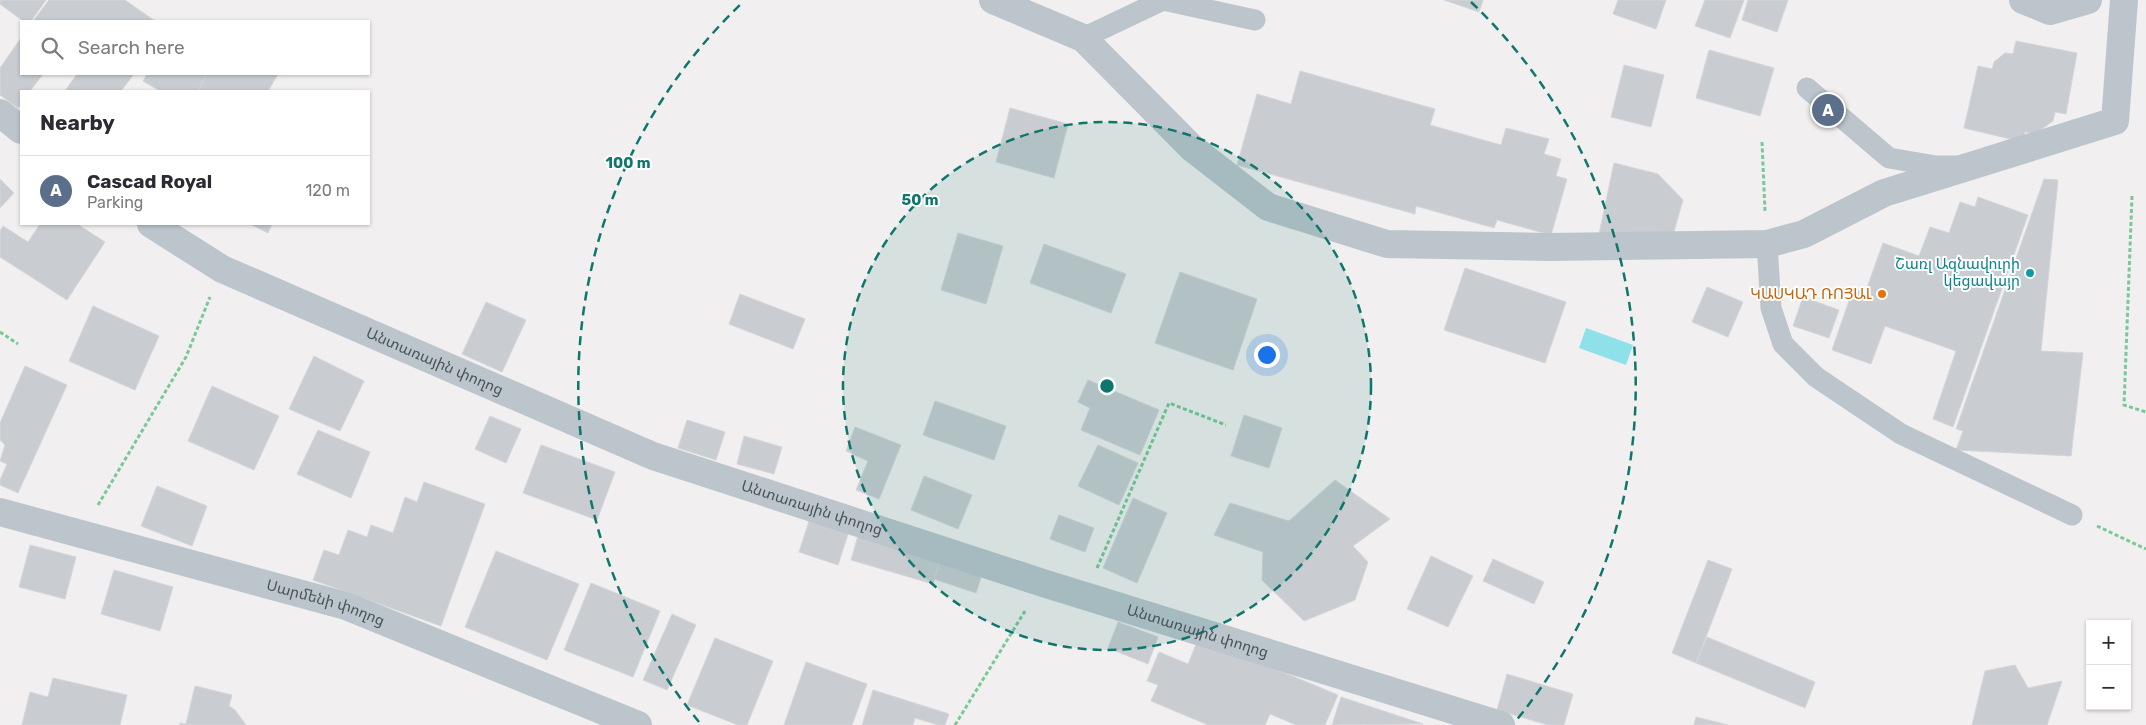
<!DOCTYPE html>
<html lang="en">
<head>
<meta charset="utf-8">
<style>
	:root { --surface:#fff; --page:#f7f7f7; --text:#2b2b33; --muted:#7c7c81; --line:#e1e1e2; --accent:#0b8043 }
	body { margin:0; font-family:Rubik,"Noto Sans Armenian",sans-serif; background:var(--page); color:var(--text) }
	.controls { position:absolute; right:15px; bottom:15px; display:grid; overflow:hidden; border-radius:0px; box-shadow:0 1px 4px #0004 }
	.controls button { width:45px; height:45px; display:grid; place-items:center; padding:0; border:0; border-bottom:1px solid var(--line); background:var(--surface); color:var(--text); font:25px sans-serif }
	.you { position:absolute; left:1266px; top:354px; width:18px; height:18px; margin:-12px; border:4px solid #fff; border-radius:50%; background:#1a73e8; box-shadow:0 0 0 8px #1a73e833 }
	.badge { display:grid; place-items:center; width:32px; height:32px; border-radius:50%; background:var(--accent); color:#fff; font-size:16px; font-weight:700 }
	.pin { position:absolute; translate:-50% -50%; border:2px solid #fff; box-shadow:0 1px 5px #0006 }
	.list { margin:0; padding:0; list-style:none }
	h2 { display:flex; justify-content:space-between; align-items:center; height:65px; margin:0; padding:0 20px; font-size:21px }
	h2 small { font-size:16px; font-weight:400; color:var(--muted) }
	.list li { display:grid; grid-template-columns:32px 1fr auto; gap:15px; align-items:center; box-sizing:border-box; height:70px; padding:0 20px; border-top:1px solid var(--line) }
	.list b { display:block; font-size:19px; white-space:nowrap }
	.list p { margin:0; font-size:16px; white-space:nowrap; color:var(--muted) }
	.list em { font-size:16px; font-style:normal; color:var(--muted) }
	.icon { flex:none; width:28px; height:28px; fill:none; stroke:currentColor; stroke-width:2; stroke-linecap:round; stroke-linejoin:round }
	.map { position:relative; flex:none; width:2146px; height:725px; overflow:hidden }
	.search { position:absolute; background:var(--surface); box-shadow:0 1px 4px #0004; left:20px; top:20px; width:350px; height:55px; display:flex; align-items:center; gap:12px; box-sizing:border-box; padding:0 18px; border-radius:0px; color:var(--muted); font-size:19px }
	.panel { position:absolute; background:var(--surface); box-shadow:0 1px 4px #0004; left:20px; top:90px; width:350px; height:135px; border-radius:0px }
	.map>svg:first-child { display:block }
	.water { fill:#8ee1e8 }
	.building { fill:#c9ccd1; stroke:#d3d6da }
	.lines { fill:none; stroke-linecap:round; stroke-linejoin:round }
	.path { stroke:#79c997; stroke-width:3; stroke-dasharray:4 2.5; stroke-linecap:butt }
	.service { stroke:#bbc5cb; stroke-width:21 }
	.minor { stroke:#bbc5cb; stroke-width:28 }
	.ring { fill:none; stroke:#0f766e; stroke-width:2.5; stroke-dasharray:9 6 }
	.culture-dot { fill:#0f9aa8; stroke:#fff; stroke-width:2 }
	.food-dot { fill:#e8710a; stroke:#fff; stroke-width:2 }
	.labels { text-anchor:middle; stroke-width:4; stroke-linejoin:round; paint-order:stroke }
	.culture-label { font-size:15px; fill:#0d838f; stroke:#fff; text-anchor:end }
	.food-label { font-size:15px; fill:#c56008; stroke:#fff; text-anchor:end }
	.street-label { font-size:15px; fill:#48545b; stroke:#fff }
	.centre { fill:#0f766e; stroke:#fff; stroke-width:2.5 }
	.ring-label { font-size:15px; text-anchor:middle; font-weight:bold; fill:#0f766e; stroke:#fff; stroke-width:4; stroke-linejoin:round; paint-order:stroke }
</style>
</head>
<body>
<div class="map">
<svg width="2146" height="725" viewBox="0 0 2146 725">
	<rect width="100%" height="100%" fill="#f1efef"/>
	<path class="water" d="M 1586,328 L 1633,345 L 1626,365 L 1579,348 Z"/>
	<path class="building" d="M 0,0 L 46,0 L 31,21 L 23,21 L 0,4 Z
		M 49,0 L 125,0 L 155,21 L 33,21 Z
		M 1444,0 L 1483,0 L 1479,12 Z
		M 1618,0 L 1666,0 L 1656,29 L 1613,14 Z
		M 1705,0 L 1744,0 L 1730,38 L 1695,26 Z
		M 1748,0 L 1788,0 L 1777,32 L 1742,20 Z
		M 21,38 L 21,74 L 43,74 L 30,91 L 21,91 L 21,104 L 18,108 L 0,95 L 0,68 Z
		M 2016,41 L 2077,53 L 2066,114 L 2055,112 L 2053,121 L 2035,134 L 2025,132 L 2023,142 L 1964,128 L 1978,66 L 1992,69 L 1994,62 L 2005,53 L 2013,54 Z
		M 1709,50 L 1774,68 L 1760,116 L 1696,98 Z
		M 1624,65 L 1664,75 L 1651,127 L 1611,117 Z
		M 1300,71 L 1435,109 L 1430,125 L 1501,145 L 1506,128 L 1549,139 L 1544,154 L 1561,159 L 1556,176 L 1567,179 L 1551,235 L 1497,220 L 1494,228 L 1416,206 L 1415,214 L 1237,165 L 1257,94 L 1291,104 Z
		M 77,74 L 134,74 L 121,91 L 65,91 Z
		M 147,74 L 207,74 L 198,91 L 160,91 L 143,81 Z
		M 207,74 L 278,74 L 268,91 L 198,91 Z
		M 1010,108 L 1068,124 L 1054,178 L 996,162 Z
		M 1614,163 L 1658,174 L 1683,200 L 1671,242 L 1598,239 Z
		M 0,179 L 14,193 L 0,208 Z
		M 2044,179 L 2058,180 L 2041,351 L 2083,353 L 2071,456 L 1956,450 L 1963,431 L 1956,429 Z
		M 1978,197 L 2028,215 L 1953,427 L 1933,419 L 1956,351 L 1885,326 L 1871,364 L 1832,350 L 1853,289 L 1865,293 L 1883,243 L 1919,256 L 1930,227 L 1949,233 L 1960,202 L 1975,207 Z
		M 40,224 L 77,224 L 105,242 L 67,300 L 0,257 L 0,231 L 3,226 L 28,242 Z
		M 250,224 L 272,224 L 268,233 Z
		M 958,233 L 1003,246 L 986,304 L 941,290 Z
		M 1044,244 L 1126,274 L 1111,313 L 1030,283 Z
		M 1465,268 L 1566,302 L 1545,363 L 1444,330 Z
		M 1180,272 L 1257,299 L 1233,370 L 1155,343 Z
		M 1707,287 L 1743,302 L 1728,337 L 1692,322 Z
		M 740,294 L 805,319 L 793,349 L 729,324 Z
		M 1803,297 L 1839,310 L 1829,338 L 1793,326 Z
		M 486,302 L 526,320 L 502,372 L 462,354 Z
		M 93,306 L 159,336 L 135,390 L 69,361 Z
		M 314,356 L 364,381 L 340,431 L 289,409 Z
		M 25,366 L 67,385 L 18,493 L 0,485 L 0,480 L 7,464 L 0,461 L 5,445 L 0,440 L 0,423 Z
		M 1088,380 L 1159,410 L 1140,455 L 1081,430 L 1090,408 L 1078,402 Z
		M 212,386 L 279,416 L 254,470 L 188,441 Z
		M 935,401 L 1006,426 L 994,460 L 923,435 Z
		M 1244,415 L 1282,428 L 1269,468 L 1231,456 Z
		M 490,416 L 521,429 L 506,463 L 475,449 Z
		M 687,420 L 725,432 L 716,460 L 678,448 Z
		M 855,427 L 901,445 L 879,499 L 856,490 L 868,461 L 846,451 Z
		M 318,430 L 370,452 L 351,498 L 297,474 Z
		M 744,436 L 782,447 L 774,474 L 737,464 Z
		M 541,445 L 615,472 L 597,520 L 523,493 Z
		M 1098,445 L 1138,463 L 1119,505 L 1078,486 Z
		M 924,476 L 972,495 L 958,529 L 911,510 Z
		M 1335,480 L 1390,519 L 1353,546 L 1368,562 L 1355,600 L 1304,621 L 1262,580 L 1263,552 L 1214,535 L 1230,503 L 1289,521 Z
		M 424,482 L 485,504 L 441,626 L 313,580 L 324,550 L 339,555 L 348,530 L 367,537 L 371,525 L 393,533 L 405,497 L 417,502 Z
		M 157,486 L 207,506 L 192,546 L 141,526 Z
		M 1133,498 L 1167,513 L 1137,583 L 1103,568 Z
		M 811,515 L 850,528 L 838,565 L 799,552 Z
		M 1059,515 L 1094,528 L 1085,552 L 1050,539 Z
		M 859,532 L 941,557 L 933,584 L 851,560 Z
		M 30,545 L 76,557 L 65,599 L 19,587 Z
		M 496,551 L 579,584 L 547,660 L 465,627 Z
		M 1431,556 L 1473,576 L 1448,627 L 1407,609 Z
		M 941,557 L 983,571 L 976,593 L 934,579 Z
		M 1493,559 L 1544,582 L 1534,604 L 1483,581 Z
		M 1708,560 L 1732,569 L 1696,663 L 1672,653 Z
		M 114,570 L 173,587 L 160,631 L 101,614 Z
		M 591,583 L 660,611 L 633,677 L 564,650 Z
		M 672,614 L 696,625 L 667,690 L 643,680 Z
		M 1118,622 L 1158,637 L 1148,664 L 1108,648 Z
		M 1199,637 L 1338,695 L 1325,725 L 1296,725 L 1270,714 L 1265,725 L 1208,725 L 1151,701 L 1158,685 L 1147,681 L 1159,652 L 1188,664 Z
		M 1707,637 L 1815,682 L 1805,708 L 1696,663 Z
		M 715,638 L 773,661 L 747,725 L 738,725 L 687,705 Z
		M 806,662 L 867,684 L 852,725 L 784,725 Z
		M 2015,665 L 2028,688 L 2062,681 L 2047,725 L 1972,725 L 1985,671 Z
		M 1507,674 L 1573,694 L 1564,725 L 1548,725 L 1497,710 Z
		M 53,678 L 127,695 L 120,725 L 22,725 L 30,692 L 48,697 Z
		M 195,686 L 232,695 L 229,706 L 235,710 L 246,725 L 180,725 L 180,723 L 186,724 Z
		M 873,690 L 949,714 L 945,725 L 938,725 L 915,718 L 913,725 L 862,725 Z
		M 1341,697 L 1423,724 L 1332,725 Z
		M 1696,717 L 1728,725 L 1694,725 Z"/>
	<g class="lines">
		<path class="path" d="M 1762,142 L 1765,211
			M 2132,196 L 2124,405 L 2146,412
			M 0,332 L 18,344
			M 98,505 L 186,357 L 210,297
			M 2097,526 L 2146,549
			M 1097,568 L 1169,403 L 1226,425
			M 955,725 L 1025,611"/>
		<path class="service" d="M 1083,38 L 1163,0 L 1255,20
			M 1807,88 L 1889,158 L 1936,166 L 1956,166
			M 1767,244 L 1771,308 L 1783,344 L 1816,377 L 1901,434 L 2072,515"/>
		<g class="minor">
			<path d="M 993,0 L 1083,38 L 1192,148 L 1268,207 L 1387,244 L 1548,247 L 1767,244 L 1804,234 L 1884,193 L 2115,121 L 2124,0"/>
			<path d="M 2023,0 L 2050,11 L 2088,0"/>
			<path d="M 0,113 L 21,130"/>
			<path id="s1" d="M 151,224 L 222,269 L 653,456 L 1043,583 L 1501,725"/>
			<path id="s2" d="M 0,512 L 346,606 L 638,725"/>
		</g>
	</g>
	<circle cx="1107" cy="386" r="264" fill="#0f766e" fill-opacity=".12"/>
	<g class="ring">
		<circle cx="1107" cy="386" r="264"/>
		<path d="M699 722A529 529 0 0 1 743 2M1471 2A529 529 0 0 1 1515 722"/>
	</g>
	<circle class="culture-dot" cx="2030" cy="273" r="5"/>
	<circle class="food-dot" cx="1882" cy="294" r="5"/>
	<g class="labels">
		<g class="culture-label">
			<text x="2020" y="269">Շառլ Ազնավուրի<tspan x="2020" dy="17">կեցավայր</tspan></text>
		</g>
		<g class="food-label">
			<text x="1872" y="299">ԿԱՍԿԱԴ ՌՈՅԱԼ</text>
		</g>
		<g class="street-label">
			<text dy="5" stroke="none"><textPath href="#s1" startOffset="316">Անտառային փողոց</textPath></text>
			<text dy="5" stroke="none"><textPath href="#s1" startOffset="721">Անտառային փողոց</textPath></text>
			<text dy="5" stroke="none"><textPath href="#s2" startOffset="338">Սարմենի փողոց</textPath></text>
			<text dy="5" stroke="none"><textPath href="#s1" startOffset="1126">Անտառային փողոց</textPath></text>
		</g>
	</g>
	<circle cx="1107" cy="386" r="8" class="centre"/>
	<g class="ring-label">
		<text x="628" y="168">100 m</text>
		<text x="920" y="205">50 m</text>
	</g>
</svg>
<div class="controls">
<button>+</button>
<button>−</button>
</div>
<div class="you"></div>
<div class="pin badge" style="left:1828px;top:110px;background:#5c6f8a">A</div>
<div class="search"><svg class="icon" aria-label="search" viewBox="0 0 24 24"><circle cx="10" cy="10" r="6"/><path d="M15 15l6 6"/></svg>Search here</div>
<section class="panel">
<h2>Nearby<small></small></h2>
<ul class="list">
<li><span class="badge" style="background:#5c6f8a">A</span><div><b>Cascad Royal</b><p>Parking</p></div><em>120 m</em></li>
</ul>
</section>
</div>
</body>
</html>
